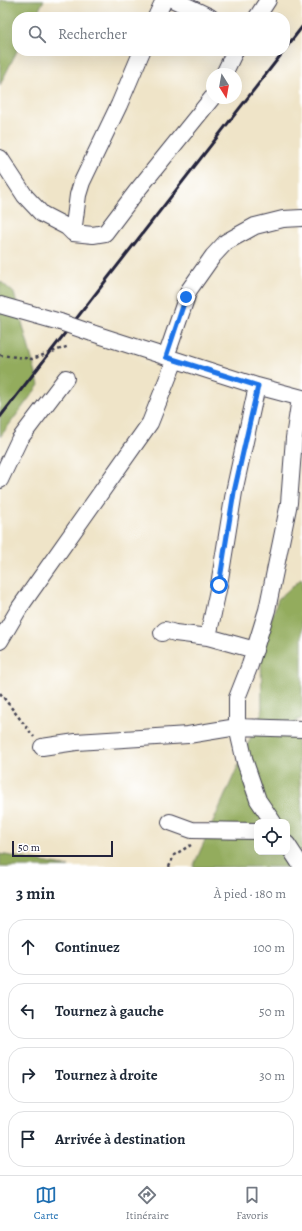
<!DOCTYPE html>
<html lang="fr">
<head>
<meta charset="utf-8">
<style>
	:root { --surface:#fff; --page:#f2f2f3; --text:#1f2937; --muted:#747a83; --line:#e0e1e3; --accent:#1f6fb2 }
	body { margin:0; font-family:Alegreya,serif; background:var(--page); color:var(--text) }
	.controls { position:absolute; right:12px; bottom:12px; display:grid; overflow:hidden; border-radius:8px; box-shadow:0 4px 16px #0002 }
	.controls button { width:36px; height:36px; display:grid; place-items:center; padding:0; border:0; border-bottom:1px solid var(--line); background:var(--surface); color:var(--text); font:20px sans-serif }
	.compass { position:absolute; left:206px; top:68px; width:36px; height:36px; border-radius:50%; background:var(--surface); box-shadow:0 4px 16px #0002; rotate:169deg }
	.scale { position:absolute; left:12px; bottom:10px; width:101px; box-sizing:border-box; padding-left:4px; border:2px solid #22223b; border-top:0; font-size:11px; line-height:14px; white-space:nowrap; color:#22223b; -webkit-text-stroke:3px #fff; paint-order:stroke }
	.stop { position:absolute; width:12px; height:12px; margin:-9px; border:3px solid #1a73e8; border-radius:50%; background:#fff }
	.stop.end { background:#1a73e8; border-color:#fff; box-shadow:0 1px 4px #0008 }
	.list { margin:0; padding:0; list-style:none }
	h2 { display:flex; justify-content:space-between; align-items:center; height:52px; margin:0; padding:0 16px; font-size:17px }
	h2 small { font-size:13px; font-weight:400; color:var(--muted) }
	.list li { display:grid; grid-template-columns:26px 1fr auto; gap:12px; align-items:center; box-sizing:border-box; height:56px; margin:0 8px 8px; padding:0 8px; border:1px solid var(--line); border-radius:16px }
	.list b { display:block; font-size:15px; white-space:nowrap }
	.list em { font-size:13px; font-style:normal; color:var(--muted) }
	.icon { flex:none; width:22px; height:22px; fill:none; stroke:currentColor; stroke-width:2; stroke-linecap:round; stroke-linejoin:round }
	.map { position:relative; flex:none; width:302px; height:867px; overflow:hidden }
	.search { position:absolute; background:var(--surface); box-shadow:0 4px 16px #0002; left:12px; right:12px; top:12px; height:44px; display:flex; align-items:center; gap:10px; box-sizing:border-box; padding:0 14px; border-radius:16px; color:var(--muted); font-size:15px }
	.sheet { height:308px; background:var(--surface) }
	nav { display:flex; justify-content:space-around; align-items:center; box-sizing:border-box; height:56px; border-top:1px solid var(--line); background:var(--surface); font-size:11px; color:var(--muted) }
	nav a { display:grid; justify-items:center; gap:2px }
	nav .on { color:var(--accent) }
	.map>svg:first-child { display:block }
	.forest { fill:#93ac5d; stroke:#5a674c; fill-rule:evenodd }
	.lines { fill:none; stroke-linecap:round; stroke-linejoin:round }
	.minor-casing { stroke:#413f50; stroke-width:18 }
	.path { stroke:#413f50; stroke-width:2.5; stroke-dasharray:3 3; stroke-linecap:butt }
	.minor { stroke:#fff; stroke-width:16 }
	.rail { stroke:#22223b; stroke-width:3 }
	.minor-bridge-casing { stroke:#413f50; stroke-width:18; stroke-linecap:butt }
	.minor-bridge { stroke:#fff; stroke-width:16 }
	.route { stroke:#1a73e8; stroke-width:5 }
</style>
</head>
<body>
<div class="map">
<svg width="302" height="867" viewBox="0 0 302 867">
	<rect width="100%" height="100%" fill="#fff"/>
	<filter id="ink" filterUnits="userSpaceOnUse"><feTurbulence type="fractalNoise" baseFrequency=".025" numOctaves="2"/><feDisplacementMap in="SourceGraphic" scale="8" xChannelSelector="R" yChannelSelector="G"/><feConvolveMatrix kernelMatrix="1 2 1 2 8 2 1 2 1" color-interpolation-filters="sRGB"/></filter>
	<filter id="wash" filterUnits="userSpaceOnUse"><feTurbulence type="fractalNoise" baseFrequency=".012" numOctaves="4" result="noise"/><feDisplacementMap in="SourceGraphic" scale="16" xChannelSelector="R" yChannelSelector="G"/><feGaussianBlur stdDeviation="0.9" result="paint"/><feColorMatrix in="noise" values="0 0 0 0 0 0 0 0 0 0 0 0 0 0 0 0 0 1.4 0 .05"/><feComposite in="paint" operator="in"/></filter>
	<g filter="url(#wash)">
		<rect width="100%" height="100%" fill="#efe4c8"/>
		<path class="forest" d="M 0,0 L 44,0 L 35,17 L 17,17 L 17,51 L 0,85 Z
			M 0,281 L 14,293 L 39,385 L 0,437 Z
			M 302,578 L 302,718 L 296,721 L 302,814 L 302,867 L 193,867 L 262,712 L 261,649 L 278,599 ZM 257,822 L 287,822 L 287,852 L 257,852 Z
			M 0,854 L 69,867 L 0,867 Z"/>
	</g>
	<g filter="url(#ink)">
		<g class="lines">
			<defs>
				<path id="minor" d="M 174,0 L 210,17
					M 156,17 L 164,0
					M 257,17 L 268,0
					M 224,74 L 235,51
					M 0,158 L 25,196 L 42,214 L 67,227 L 73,233 L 93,235 L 105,233 L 136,192 L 212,98
					M 73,233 L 78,195 L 82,182 L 119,105 L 142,51
					M 0,305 L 60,322
					M 92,333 L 257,386 L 302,398
					M 166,357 L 189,290 L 213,256 L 226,242 L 255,226 L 283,219 L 302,218
					M 0,480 L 19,440 L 66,378
					M 162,633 L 165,630 L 175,633 L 208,637 L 255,650
					M 208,637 L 219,585 L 234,492 L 257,386
					M 0,641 L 20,607 L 150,423 L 175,360
					M 42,747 L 76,742 L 188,735 L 237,727 L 302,729
					M 170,822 L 192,830 L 257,831
					M 273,822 L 258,800 L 245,762 L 237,727 L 237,698 L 250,665 L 267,610 L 289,503 L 294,438 L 300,398
					M 287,844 L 302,867"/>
			</defs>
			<use href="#minor" class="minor-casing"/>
			<path class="path" d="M 0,355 L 32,359 L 69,346
				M 0,693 L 34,737
				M 169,867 L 174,855 L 191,845"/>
			<use href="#minor" class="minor"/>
			<path class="rail" d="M 285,49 L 302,27
				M 0,417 L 284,51"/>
			<defs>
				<path id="minor-bridge" d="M 60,322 L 92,333"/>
			</defs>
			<use href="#minor-bridge" class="minor-bridge-casing"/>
			<use href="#minor-bridge" class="minor-bridge"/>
		</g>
	</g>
	<g class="lines" filter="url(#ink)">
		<path class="route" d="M 186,297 L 166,357 L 258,386 L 234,492 L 219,585"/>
	</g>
</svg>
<div class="controls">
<button><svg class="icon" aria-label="locate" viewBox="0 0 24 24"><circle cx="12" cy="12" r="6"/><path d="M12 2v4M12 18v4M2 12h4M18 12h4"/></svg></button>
</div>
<svg class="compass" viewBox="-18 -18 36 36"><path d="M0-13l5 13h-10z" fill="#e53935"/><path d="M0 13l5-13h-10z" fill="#747a83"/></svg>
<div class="scale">50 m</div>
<div class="stop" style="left:219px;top:585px"></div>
<div class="stop end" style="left:186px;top:297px"></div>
<div class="search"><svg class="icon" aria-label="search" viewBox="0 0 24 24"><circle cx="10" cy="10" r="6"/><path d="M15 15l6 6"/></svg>Rechercher</div>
</div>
<section class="sheet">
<h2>3 min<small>À pied · 180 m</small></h2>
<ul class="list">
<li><svg class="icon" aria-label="ahead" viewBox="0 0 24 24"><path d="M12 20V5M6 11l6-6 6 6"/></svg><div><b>Continuez</b></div><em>100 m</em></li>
<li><svg class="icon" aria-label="left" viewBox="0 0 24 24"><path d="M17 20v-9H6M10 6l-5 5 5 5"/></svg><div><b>Tournez à gauche</b></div><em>50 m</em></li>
<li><svg class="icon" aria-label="right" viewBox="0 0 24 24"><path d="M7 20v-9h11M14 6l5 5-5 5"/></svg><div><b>Tournez à droite</b></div><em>30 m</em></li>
<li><svg class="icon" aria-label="arrive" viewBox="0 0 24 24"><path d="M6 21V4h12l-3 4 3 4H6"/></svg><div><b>Arrivée à destination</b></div></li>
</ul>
</section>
<nav>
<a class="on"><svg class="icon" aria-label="map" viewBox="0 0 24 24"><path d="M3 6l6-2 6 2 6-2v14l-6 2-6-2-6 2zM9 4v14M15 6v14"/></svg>Carte</a>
<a><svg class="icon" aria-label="directions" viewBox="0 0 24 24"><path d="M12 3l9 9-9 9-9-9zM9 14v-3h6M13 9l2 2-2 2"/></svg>Itinéraire</a>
<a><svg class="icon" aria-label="saved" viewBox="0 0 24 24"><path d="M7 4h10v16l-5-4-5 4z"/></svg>Favoris</a>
</nav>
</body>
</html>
